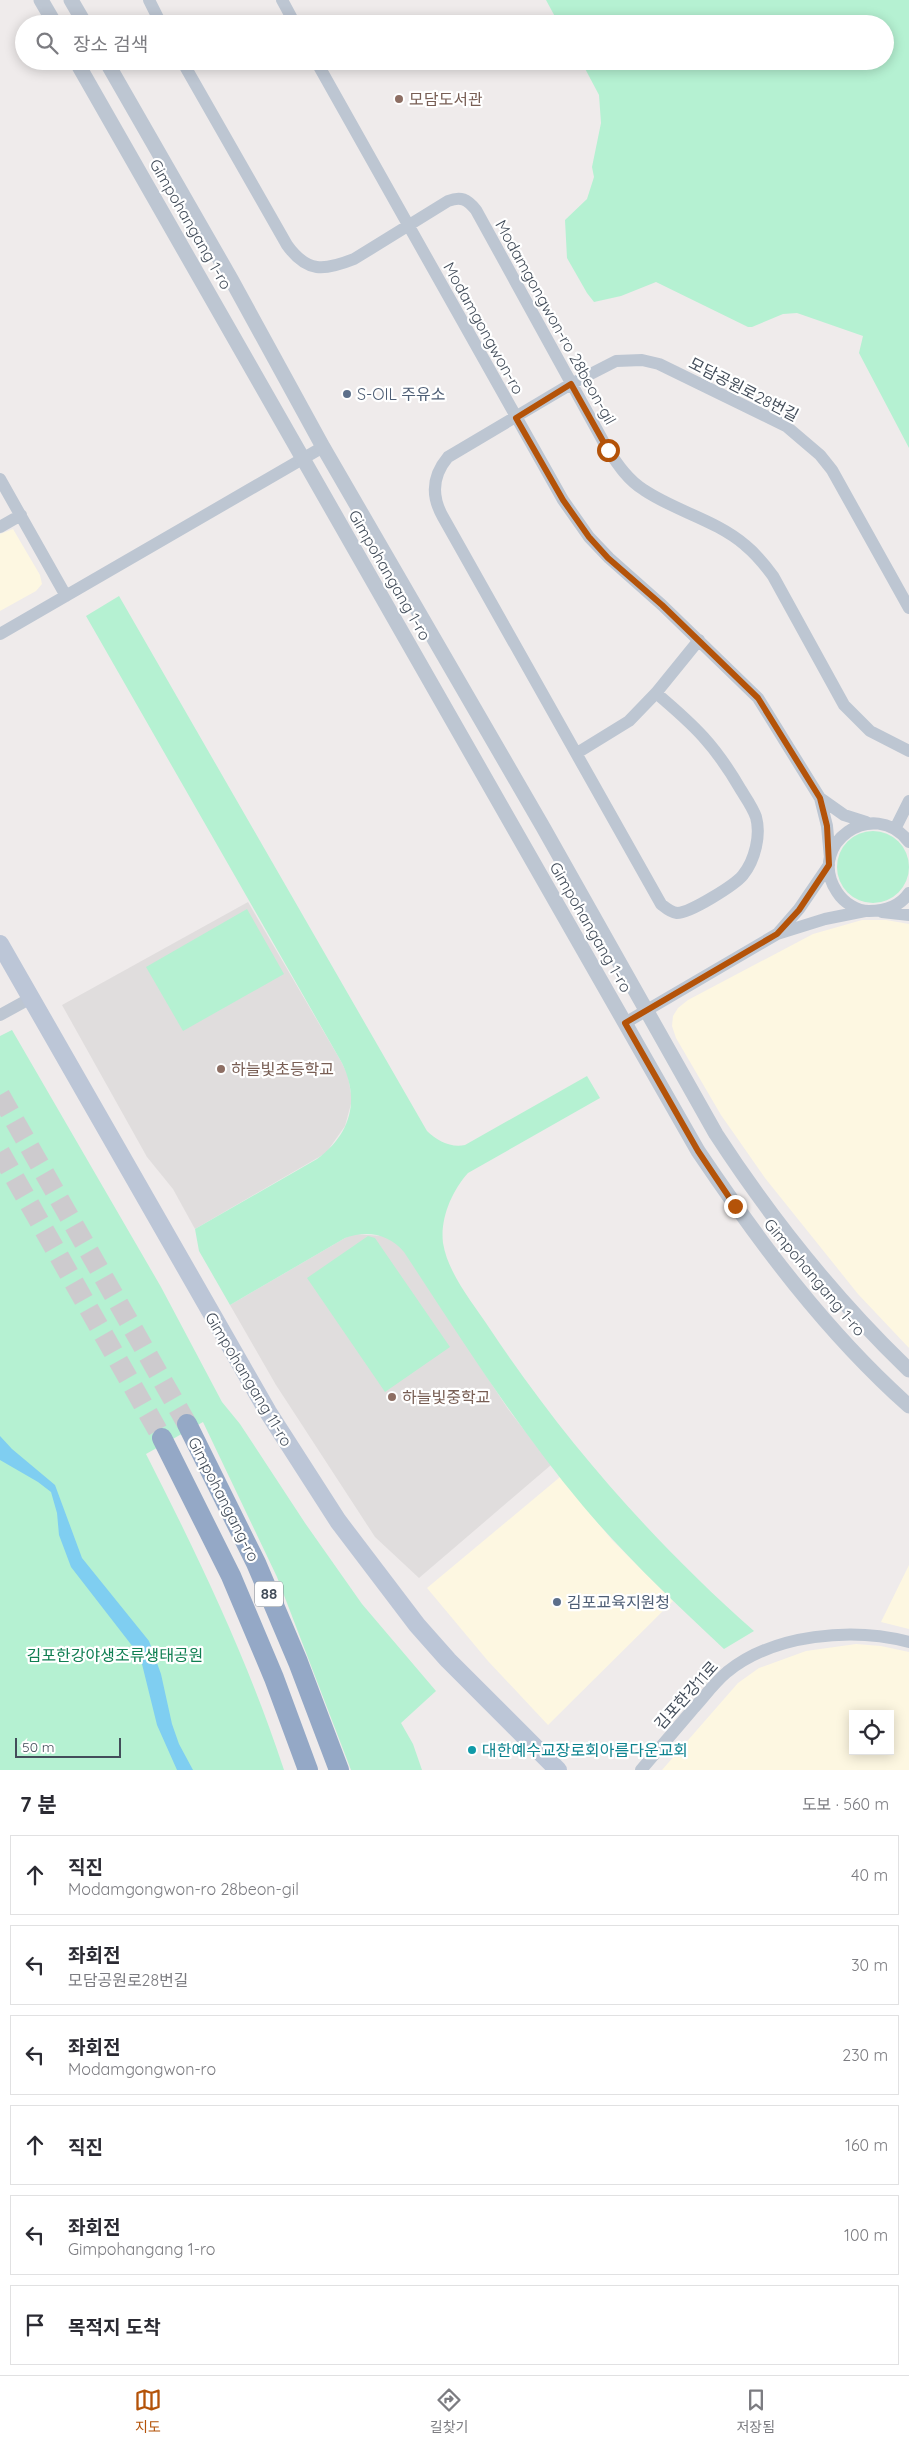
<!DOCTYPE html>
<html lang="ko">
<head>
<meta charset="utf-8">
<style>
	:root { --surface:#fff; --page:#f7f7f7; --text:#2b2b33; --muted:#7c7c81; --line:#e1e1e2; --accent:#b45309 }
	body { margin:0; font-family:Quicksand,"Noto Sans KR",sans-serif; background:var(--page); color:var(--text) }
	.controls { position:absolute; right:15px; bottom:15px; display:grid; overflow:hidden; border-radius:0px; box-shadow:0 2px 12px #0003 }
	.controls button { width:45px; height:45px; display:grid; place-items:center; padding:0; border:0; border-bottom:1px solid var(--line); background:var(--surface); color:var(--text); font:25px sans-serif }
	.scale { position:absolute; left:15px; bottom:12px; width:106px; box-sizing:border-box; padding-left:5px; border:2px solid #434d5a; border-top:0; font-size:14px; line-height:18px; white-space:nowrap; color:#434d5a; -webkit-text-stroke:4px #fff; paint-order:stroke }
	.stop { position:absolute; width:15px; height:15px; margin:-11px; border:4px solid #b45309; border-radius:50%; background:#fff }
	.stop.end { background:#b45309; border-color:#fff; box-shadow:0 1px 5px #0008 }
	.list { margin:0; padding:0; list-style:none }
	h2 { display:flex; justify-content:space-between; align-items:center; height:65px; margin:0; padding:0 20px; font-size:21px }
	h2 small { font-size:16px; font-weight:400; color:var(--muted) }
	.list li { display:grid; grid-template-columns:32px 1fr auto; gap:15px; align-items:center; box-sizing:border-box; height:80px; margin:0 10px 10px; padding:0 10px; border:1px solid var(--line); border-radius:0px }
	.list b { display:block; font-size:19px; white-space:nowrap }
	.list p { margin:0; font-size:16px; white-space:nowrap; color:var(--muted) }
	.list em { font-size:16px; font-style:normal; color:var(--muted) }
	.icon { flex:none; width:28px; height:28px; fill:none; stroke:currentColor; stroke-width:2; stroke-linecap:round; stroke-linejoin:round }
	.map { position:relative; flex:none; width:909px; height:1770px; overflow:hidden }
	.search { position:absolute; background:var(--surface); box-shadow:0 2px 12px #0003; left:15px; right:15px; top:15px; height:55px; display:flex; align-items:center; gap:12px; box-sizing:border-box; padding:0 18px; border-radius:28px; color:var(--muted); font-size:19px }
	.sheet { height:605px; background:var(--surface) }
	nav { display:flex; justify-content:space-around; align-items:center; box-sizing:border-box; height:70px; border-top:1px solid var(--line); background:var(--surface); font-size:14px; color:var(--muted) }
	nav a { display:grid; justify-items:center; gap:2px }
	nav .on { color:var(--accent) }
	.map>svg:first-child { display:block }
	.commercial { fill:#fdf7e1; fill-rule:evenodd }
	.education { fill:#e0dddd }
	.green { fill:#b5f1d2 }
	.water { fill:#7fcef1 }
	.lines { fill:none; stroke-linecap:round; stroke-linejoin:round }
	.trunk-tunnel { stroke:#cdcbce; stroke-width:20; stroke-dasharray:20 10; stroke-linecap:butt }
	.minor { stroke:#bdc6d2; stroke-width:12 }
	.tertiary { stroke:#bdc6d2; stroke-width:15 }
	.secondary { stroke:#bcc6d7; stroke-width:18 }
	.trunk { stroke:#94a8c6; stroke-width:20 }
	.route { stroke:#b45309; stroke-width:6 }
	.education-dot { fill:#8d6e63; stroke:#fff; stroke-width:2 }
	.service-dot { fill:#5c6f8a; stroke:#fff; stroke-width:2 }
	.culture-dot { fill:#0f9aa8; stroke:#fff; stroke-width:2 }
	.labels { text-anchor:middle; stroke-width:4.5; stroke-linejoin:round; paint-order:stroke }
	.shield { fill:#fff; stroke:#7b828c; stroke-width:1 }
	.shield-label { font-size:15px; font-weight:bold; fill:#434d5a }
	.education-label { font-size:16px; fill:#785e54; stroke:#fff; text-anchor:start }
	.street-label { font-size:16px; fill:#434d5a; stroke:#fff }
	.service-label { font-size:16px; fill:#4e5e75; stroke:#fff; text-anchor:start }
	.park-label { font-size:16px; fill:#107f52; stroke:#fff }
	.culture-label { font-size:16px; fill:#0d838f; stroke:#fff; text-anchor:start }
</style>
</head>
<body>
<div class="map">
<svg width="909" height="1770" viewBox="0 0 909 1770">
	<rect width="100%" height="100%" fill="#efebeb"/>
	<path class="commercial" d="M 13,529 L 40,575 L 42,584 L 36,591 L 0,611 L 0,534 Z
		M 862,920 L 886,920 L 909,924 L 909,1348 L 858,1294 L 765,1178 L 721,1115 L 676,1038 L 672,1026 L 673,1016 L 678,1008 L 688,1000 L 813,934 Z
		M 560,1477 L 612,1540 L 673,1601 L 548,1725 L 488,1661 L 427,1588 Z
		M 909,1565 L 909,1629 L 881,1622 Z
		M 856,1644 L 881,1646 L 909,1652 L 909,1770 L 662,1770 L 738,1683 L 759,1668 L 806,1651 ZM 853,1714 L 890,1714 L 890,1751 L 853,1751 Z"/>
	<path class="education" d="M 248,902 L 342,1063 L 348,1076 L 352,1100 L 345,1126 L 326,1153 L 195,1229 L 173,1189 L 147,1157 L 62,1005 Z
		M 354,1234 L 383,1236 L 393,1240 L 404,1251 L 508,1409 L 551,1465 L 419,1578 L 375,1537 L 276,1385 L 230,1305 L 345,1238 Z"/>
	<path class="green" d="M 546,0 L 909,0 L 909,448 L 859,353 L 863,336 L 797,313 L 783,314 L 752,327 L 748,327 L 656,282 L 621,296 L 594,302 L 587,293 L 567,258 L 565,220 L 587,199 L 594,177 L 592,167 L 601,123 L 599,95 L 581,61 L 885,61 L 885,24 L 559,24 Z
		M 119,596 L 427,1131 C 437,1141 451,1148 465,1145 L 587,1076 L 600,1098 L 468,1173 C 452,1191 440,1218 443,1243 C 448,1274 473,1303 490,1329 C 564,1440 653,1542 754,1631 L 724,1649 C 675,1603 626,1557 583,1506 C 516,1426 461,1339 404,1252 C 389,1234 367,1230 345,1238 L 230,1305 L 199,1251 L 195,1229 L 317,1159 C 351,1134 360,1100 342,1063 L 86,616 Z
		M837 867a36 36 0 1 1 72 0a36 36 0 1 1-72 0Z
		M 247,909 L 284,974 L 183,1031 L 146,967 Z
		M 12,1030 L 161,1287 L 222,1402 L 240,1424 L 305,1523 L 362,1604 L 436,1691 L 401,1723 L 413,1744 L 422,1770 L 351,1770 L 277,1577 L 203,1422 L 146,1454 C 198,1556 248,1660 284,1770 L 0,1770 L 0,1036 Z
		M 368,1236 L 375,1238 L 450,1347 L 385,1392 L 307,1278 Z"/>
	<path class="water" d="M 0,1436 L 12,1449 L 55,1485 L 82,1558 L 149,1641 L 161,1674 L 172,1724 L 179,1744 L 193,1770 L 177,1770 L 157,1725 L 140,1656 L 71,1567 L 59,1535 L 57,1513 L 51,1492 L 38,1482 L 0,1460 Z"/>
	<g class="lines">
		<path class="trunk-tunnel" d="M 0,1095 L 187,1424
			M 0,1152 L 162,1438"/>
		<path class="minor" d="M 149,0 L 161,24
			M 282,0 L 295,24
			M 182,61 L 287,245 C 307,273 324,271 354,259 L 448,201 C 461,196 467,199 476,210 L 608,450 C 618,465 628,480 644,490 C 675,511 716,520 745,545 C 756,554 765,565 773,576 L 844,705 L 870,731 L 909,751
			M 316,61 L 563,500 L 589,537 L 609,558 L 662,605 L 758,698 L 820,798 L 827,826 L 830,858
			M 0,479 L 66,596
			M 0,527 L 21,515
			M 0,634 L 323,447
			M 656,693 C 695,726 715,745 741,790 C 746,798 753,808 756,817 C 761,835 755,860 743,875 C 735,885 690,913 677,913 C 670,912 666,908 661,904 L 443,517 C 431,496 432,476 448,457 L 571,384 L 616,361 L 642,360 L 659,364 L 786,426 L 820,455 L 832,470 L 909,608
			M 577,753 L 629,721 L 656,693 L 699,640
			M 820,798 L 844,815 L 866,822
			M 895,829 L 909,801
			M 909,842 C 874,796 805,844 837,892 C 844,903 857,911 869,911 C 885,911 900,906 909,893
			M 882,912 L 909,915
			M 779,932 L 799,909 L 829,865
			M 0,1015 L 31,998
			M 625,1023 L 777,934 L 825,919 L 865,911
			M 641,1770 C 658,1750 676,1729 693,1709 C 704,1697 714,1683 727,1672 C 774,1634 852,1627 909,1642"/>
		<path class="tertiary" d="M 41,0 L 55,24
			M 71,0 L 85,24
			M 76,61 C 285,424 491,788 698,1151 C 760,1243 826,1332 909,1406
			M 106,61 L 231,279 L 323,447 L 543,827 L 716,1134 C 772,1220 835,1299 909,1370"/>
		<path class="secondary" d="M 0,944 L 268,1412 L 338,1521 L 417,1625 L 448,1660 L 558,1770"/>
		<path class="trunk" d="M 187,1424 L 256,1563 L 298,1662 L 339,1770
			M 162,1438 L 231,1576 L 274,1678 L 308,1770"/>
	</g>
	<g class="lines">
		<path class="route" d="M 608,450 L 571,384 L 516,418 L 563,500 L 589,537 L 608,558 L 662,605 L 758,698 L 820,798 L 827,826 L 829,865 L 799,910 L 777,934 L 625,1023 L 698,1151 L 735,1206"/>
	</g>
	<g class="education-dot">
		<circle cx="399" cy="99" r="5"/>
		<circle cx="221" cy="1069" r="5"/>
		<circle cx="392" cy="1397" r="5"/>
	</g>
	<g class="service-dot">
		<circle cx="347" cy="394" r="5"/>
		<circle cx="557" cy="1602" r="5"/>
	</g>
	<circle class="culture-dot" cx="472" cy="1750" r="5"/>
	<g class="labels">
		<rect class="shield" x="255" y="1581.5" width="28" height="25" rx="4"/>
		<g class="shield-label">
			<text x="269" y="1599">88</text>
		</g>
		<g class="education-label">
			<text x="409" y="105">모담도서관</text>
			<text x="231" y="1075">하늘빛초등학교</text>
			<text x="402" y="1403">하늘빛중학교</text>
		</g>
		<g class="street-label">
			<text transform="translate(191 224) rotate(60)" y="6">Gimpohangang 1-ro</text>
			<text transform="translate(556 322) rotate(61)" y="6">Modamgongwon-ro 28beon-gil</text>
			<text transform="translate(484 328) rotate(61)" y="6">Modamgongwon-ro</text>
			<text transform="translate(744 389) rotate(27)" y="6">모담공원로28번길</text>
			<text transform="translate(390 575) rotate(60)" y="6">Gimpohangang 1-ro</text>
			<text transform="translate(591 927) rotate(60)" y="6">Gimpohangang 1-ro</text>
			<text transform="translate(815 1277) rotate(50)" y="6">Gimpohangang 1-ro</text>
			<text transform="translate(249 1379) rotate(59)" y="6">Gimpohangang 11-ro</text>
			<text transform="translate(224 1499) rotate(63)" y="6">Gimpohangang-ro</text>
			<text transform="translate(686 1695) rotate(-48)" y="6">김포한강11로</text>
		</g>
		<g class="service-label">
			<text x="357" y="400">S-OIL 주유소</text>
			<text x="567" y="1608">김포교육지원청</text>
		</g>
		<g class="park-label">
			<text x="115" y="1661">김포한강야생조류생태공원</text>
		</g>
		<g class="culture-label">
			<text x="482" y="1756">대한예수교장로회아름다운교회</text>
		</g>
	</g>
</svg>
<div class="controls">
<button><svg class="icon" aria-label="locate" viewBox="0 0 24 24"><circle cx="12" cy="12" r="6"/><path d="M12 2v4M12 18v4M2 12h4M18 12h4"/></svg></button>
</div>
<div class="scale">50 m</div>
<div class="stop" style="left:608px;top:450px"></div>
<div class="stop end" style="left:735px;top:1206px"></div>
<div class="search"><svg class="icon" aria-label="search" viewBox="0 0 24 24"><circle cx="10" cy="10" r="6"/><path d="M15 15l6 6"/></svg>장소 검색</div>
</div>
<section class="sheet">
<h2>7 분<small>도보 · 560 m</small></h2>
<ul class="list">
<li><svg class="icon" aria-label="ahead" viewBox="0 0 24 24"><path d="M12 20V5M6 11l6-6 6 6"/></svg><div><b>직진</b><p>Modamgongwon-ro 28beon-gil</p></div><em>40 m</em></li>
<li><svg class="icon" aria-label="left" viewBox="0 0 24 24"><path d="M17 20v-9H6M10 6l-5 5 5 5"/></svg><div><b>좌회전</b><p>모담공원로28번길</p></div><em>30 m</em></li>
<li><svg class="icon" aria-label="left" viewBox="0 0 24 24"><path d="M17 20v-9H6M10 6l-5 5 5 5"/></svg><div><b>좌회전</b><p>Modamgongwon-ro</p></div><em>230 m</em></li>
<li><svg class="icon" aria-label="ahead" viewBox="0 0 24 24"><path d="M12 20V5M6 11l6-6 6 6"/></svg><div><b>직진</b></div><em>160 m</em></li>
<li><svg class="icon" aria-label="left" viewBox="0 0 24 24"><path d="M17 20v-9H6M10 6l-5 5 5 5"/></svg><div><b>좌회전</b><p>Gimpohangang 1-ro</p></div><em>100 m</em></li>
<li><svg class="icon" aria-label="arrive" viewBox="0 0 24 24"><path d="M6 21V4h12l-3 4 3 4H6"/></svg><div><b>목적지 도착</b></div></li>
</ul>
</section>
<nav>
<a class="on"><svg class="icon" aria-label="map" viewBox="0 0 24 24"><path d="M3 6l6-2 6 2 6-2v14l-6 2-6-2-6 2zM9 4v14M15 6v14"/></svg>지도</a>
<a><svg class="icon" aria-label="directions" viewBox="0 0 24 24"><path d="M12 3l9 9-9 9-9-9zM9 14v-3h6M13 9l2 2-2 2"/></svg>길찾기</a>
<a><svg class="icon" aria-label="saved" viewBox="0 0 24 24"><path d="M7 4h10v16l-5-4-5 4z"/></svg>저장됨</a>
</nav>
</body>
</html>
